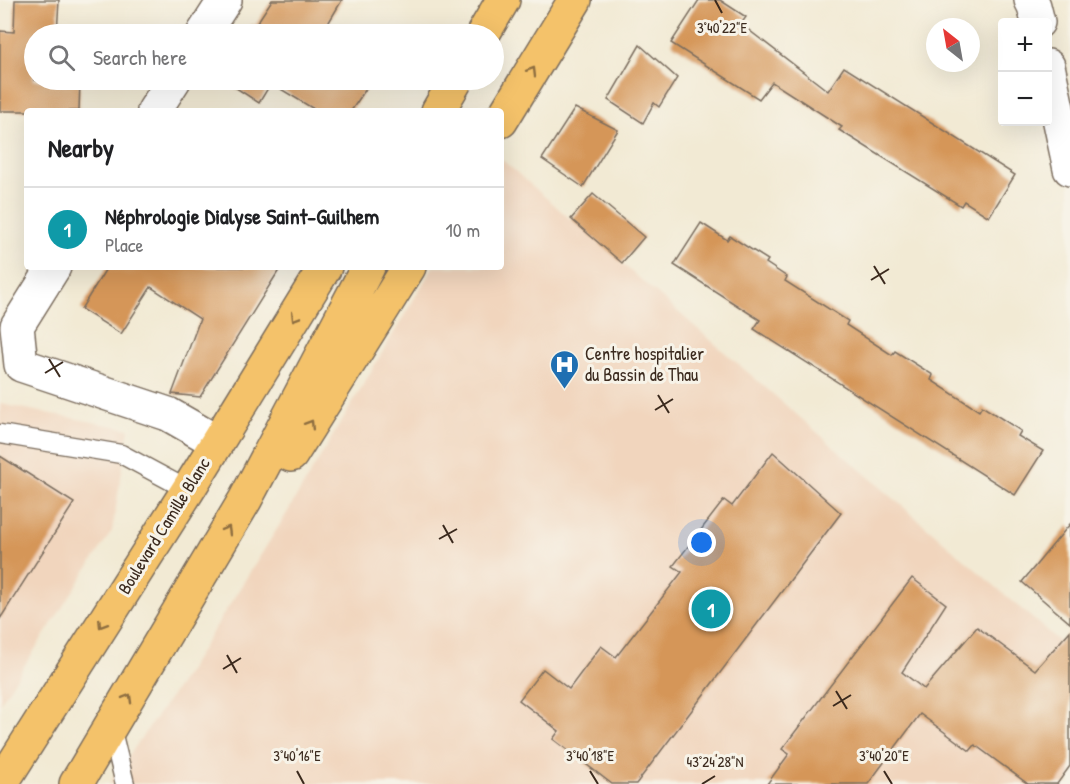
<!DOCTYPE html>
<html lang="en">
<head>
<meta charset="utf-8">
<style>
	:root { --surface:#fff; --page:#f2f2f2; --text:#202124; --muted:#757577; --line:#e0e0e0; --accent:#111827 }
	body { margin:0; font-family:"Patrick Hand",sans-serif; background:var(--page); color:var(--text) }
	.controls { position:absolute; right:18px; top:18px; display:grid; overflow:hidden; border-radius:6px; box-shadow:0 6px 24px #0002 }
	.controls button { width:54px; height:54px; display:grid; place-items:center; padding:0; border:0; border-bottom:2px solid var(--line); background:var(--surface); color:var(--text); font:30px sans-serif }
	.compass { position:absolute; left:926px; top:18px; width:54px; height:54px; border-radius:50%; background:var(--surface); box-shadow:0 6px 24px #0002; rotate:329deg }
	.you { position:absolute; left:702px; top:543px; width:21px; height:21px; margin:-15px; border:4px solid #fff; border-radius:50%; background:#1a73e8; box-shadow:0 0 0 9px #1a73e833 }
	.badge { display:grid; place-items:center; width:39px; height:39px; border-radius:50%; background:var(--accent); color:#fff; font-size:20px; font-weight:700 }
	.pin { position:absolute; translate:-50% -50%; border:3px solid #fff; box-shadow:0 2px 6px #0006 }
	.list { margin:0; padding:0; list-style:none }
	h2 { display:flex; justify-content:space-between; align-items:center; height:78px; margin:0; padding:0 24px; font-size:26px }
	h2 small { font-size:20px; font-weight:400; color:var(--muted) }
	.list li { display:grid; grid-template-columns:39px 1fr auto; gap:18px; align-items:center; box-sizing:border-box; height:84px; padding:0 24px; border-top:2px solid var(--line) }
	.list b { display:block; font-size:22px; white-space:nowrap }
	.list p { margin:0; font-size:20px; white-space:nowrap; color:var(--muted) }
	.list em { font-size:20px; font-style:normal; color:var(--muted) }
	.icon { flex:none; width:33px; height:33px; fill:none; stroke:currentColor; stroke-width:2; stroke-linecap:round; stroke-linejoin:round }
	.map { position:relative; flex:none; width:1070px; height:784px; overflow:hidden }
	.search { position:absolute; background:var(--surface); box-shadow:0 6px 24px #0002; left:24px; top:24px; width:480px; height:66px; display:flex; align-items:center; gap:15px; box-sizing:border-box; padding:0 21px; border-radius:33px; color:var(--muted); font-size:22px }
	.panel { position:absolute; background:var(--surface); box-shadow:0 6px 24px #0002; left:24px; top:108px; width:480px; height:162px; border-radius:6px }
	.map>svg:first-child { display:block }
	.built { fill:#f1d5bd }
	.building { fill:#d59659 }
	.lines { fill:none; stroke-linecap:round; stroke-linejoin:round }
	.service-casing { stroke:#7b6d5e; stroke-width:21 }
	.minor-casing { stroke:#7b6d5e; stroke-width:36 }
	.primary-casing { stroke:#7b6d5e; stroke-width:36 }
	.service { stroke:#fff; stroke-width:18 }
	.minor { stroke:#fff; stroke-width:33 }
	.primary { stroke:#f4c26a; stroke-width:33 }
	.oneway { stroke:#8e6e40 }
	.ticks { fill:none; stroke:#3b2a1e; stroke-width:2 }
	.labels { text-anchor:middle; stroke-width:6; stroke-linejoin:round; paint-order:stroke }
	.poi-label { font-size:18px; fill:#3b2a1e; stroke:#f7f3e8; text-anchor:start }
	.street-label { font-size:18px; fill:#3b2a1e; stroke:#f7f3e8 }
	.ticks-label { font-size:15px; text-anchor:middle; fill:#3b2a1e; stroke:#f7f3e8; stroke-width:6; stroke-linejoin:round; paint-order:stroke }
</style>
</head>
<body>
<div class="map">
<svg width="1070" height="784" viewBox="0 0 1070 784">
	<rect width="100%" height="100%" fill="#f7f3e8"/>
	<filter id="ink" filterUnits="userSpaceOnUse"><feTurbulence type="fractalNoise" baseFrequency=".0167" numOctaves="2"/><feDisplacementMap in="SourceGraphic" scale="12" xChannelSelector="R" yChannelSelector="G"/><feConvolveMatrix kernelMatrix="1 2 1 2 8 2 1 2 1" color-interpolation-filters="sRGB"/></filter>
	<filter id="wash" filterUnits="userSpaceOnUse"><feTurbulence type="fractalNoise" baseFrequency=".008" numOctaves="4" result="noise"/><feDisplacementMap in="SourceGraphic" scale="24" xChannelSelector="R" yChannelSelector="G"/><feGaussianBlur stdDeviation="1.35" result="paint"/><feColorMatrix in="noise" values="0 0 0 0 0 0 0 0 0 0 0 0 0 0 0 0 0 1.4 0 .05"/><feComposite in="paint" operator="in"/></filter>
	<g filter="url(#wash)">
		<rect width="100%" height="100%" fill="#f2ead4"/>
		<path class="built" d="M 501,159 L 1070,651 L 1070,778 L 1066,784 L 109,784 L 185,676 L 287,513 L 433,267 L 501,267 Z
			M 0,404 L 129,429 L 112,531 L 0,703 Z"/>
		<g id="blocks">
			<path class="building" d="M 15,0 L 59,0 L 57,34 L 34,34 L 34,80 L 80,80 L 79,111 L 0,111 L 0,31 L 14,32 Z
				M 272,0 L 342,0 L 322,34 L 246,34 L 252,24 L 255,26 Z
				M 699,0 L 720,0 L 746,17 L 741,24 L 828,91 L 844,67 L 1015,175 L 989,217 L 964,201 L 961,206 L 839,130 L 842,127 L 772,82 L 759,99 L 671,43 Z
				M 640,45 L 677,78 L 659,107 L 654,103 L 643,123 L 608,100 Z
				M 224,80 L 372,80 L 351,111 L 317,111 L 271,83 L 259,103 Z
				M 575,108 L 618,130 L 583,187 L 542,159 Z
				M 593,194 L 644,237 L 622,263 L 571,219 Z
				M 701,223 L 727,240 L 730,236 L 768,260 L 766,263 L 787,277 L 785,281 L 848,321 L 846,325 L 892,355 L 895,351 L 933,375 L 931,380 L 979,411 L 982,406 L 1021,431 L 1018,436 L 1043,451 L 1015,495 L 754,329 L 760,320 L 674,265 Z
				M 107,267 L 281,267 L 200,397 L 172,394 L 200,319 L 151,287 L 121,334 L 81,309 Z
				M 773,452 L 841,513 L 636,784 L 612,784 L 553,739 L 559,731 L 519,700 L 543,669 L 569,689 L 601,646 L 616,657 L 682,572 L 673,566 L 724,500 L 732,506 Z
				M 0,456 L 74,503 L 0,619 Z
				M 1070,524 L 1070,623 L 1022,582 Z
				M 912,578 L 946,604 L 902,672 L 924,689 L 977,627 L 1035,670 L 1070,631 L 1070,766 L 1057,784 L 1028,784 L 975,745 L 970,751 L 920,714 L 868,784 L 767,784 L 789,754 L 782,749 Z"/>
		</g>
	</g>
	<g filter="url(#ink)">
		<use href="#blocks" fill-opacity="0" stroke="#7b6d5e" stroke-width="1.5"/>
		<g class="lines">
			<defs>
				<path id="service" d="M 0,434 L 121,454 L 188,490
					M 111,727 L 125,784"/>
				<path id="minor" d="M 1031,0 L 1034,6 L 1038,22
					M 203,34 L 225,0
					M 1048,66 L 1070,169
					M 154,111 L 174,80
					M 54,267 L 17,326 L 21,365 L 168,414 L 217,442"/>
				<path id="primary" d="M 483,34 L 503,0
					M 438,111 L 456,80
					M 501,121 L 575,0
					M 291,455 L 409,267
					M 1,784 L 188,490 L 325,267
					M 76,784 L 245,500 L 368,267"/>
			</defs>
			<use href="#service" class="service-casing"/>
			<use href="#minor" class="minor-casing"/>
			<use href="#primary" class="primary-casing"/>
			<use href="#service" class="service"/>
			<use href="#minor" class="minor"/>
			<use href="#primary" class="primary"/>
		</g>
		<defs><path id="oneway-chevron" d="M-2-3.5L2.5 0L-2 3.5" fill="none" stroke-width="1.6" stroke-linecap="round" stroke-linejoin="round" transform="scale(1.5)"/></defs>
		<g class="oneway">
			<use href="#oneway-chevron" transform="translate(532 71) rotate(-59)"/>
			<use href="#oneway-chevron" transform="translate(295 317) rotate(122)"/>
			<use href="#oneway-chevron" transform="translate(310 424) rotate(-58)"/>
			<use href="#oneway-chevron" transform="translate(227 530) rotate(-60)"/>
			<use href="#oneway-chevron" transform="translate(102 624) rotate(122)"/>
			<use href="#oneway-chevron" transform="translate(128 698) rotate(-60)"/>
		</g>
	</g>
	<path class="ticks" d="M 715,0 L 722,13M 874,266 L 885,284M 871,280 L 889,269M 49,359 L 60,377M 45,373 L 63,362M 658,395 L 669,413M 655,410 L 673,399M 443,525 L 453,543M 439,539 L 457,529M 227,655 L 237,673M 223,669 L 241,658M 836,691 L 847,709M 833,706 L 851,695M 297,771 L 304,784M 590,771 L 598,784M 884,771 L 892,784M 702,784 L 715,776"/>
	<defs>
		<symbol id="hospital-pin" viewBox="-11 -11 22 30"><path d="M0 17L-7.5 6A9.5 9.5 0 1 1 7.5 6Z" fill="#1f6fb2" stroke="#f7f3e8"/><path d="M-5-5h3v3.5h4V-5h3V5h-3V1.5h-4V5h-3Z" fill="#fff"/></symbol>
	</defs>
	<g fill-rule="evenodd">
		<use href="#hospital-pin" x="548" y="348" width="33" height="45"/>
	</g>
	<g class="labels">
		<g class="poi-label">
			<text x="585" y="360">Centre hospitalier<tspan x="585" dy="21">du Bassin de Thau</tspan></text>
		</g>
		<g class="street-label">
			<text transform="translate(164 526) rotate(-58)" y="6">Boulevard Camille Blanc</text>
		</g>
	</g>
	<g class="ticks-label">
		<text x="722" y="33">3°40'22"E</text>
		<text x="297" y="761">3°40'16"E</text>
		<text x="590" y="761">3°40'18"E</text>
		<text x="884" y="761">3°40'20"E</text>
		<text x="715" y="767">43°24'28"N</text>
	</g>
</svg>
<div class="controls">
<button>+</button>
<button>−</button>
</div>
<svg class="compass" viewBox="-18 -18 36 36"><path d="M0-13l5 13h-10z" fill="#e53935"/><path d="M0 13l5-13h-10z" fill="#757577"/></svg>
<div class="you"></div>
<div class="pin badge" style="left:711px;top:609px;background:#0f9aa8">1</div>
<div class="search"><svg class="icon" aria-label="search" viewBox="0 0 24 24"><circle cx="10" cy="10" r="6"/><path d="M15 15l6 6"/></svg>Search here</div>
<section class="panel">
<h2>Nearby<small></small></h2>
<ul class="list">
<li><span class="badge" style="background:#0f9aa8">1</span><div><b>Néphrologie Dialyse Saint-Guilhem</b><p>Place</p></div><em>10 m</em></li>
</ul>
</section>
</div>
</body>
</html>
